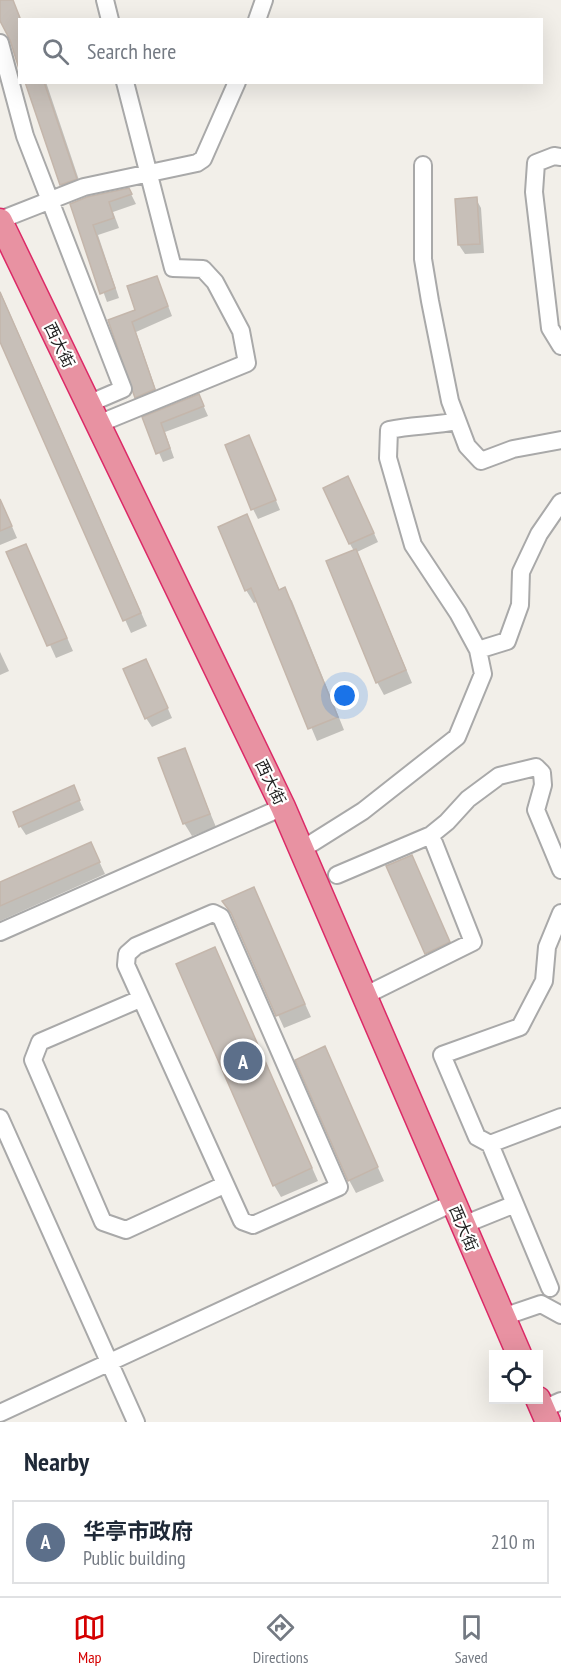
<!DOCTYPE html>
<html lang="en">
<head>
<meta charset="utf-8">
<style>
	:root { --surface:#fff; --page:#f2f2f3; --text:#1f2937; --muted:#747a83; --line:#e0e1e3; --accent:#d40000 }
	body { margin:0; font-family:"PT Sans Narrow","Noto Sans SC",sans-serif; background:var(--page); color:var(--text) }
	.controls { position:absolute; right:18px; bottom:18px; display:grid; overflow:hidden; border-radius:0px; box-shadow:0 6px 24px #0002 }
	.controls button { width:54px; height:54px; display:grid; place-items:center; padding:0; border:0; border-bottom:2px solid var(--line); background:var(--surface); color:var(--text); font:30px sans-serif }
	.you { position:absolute; left:345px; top:696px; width:21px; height:21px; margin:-15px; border:4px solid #fff; border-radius:50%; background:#1a73e8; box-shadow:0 0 0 9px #1a73e833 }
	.badge { display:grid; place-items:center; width:39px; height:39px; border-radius:50%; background:var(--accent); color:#fff; font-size:20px; font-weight:700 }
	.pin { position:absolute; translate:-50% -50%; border:3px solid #fff; box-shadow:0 2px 6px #0006 }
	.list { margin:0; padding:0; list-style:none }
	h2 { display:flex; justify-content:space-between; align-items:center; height:78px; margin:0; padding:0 24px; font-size:26px }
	h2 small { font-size:20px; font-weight:400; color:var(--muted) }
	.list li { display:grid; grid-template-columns:39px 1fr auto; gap:18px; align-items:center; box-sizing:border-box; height:84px; margin:0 12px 12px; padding:0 12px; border:2px solid var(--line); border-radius:0px }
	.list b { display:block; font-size:22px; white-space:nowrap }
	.list p { margin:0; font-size:20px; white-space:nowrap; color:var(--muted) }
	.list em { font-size:20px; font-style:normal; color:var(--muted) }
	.icon { flex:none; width:33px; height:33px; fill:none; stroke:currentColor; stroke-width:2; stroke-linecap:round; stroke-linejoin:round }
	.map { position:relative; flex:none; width:561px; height:1422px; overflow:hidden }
	.search { position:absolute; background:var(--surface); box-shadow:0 6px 24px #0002; left:18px; right:18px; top:18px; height:66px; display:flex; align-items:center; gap:15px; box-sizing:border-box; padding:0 21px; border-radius:0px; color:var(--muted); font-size:22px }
	.sheet { height:174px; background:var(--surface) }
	nav { display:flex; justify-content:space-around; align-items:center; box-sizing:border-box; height:84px; border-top:2px solid var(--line); background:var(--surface); font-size:16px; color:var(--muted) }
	nav a { display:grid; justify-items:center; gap:3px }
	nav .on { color:var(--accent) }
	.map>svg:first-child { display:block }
	.shadow { fill:#0003 }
	.building { fill:#c7bfb8; stroke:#c4b6ab; stroke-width:1.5 }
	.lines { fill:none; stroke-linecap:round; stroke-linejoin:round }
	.minor-casing { stroke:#a9a9a9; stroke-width:20 }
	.highway-casing { stroke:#dc2a67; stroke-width:27 }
	.minor { stroke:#fff; stroke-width:16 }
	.highway { stroke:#e892a2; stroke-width:24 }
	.labels { text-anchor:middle; stroke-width:4.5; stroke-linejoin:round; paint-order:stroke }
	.street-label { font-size:16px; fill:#222; stroke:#fff }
</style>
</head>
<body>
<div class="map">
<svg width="561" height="1422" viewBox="0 0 561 1422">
	<rect width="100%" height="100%" fill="#f2efe9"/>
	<path class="shadow" d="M 26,82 L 46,82 L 82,189 L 67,195 L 61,185 Z
		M 129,190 L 136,204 L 113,212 L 119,228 L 98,235 L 119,298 L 107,302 L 72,205 Z
		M 476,199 L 481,208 L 484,253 L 465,254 L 459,245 Z
		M 157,277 L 172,316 L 136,332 L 159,399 L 142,406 L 110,321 L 137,311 Z
		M 0,291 L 147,626 L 131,633 L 0,338 Z
		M 199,396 L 208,416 L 165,432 L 174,458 L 163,462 L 144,418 Z
		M 249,437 L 280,510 L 258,519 L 253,509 Z
		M 353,487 L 378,542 L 357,552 L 412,683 L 384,695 L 377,682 L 354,551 L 350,544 Z
		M 0,499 L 17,538 L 0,545 Z
		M 246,516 L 280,591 L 284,589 L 292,601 L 344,730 L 317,741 L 258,601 L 254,603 L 246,590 Z
		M 8,553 L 32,559 L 73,651 L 56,658 Z
		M 0,652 L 9,671 L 0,675 Z
		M 151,670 L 172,718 L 152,727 L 146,718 Z
		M 184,750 L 216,827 L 192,836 L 184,823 Z
		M 78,797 L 84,810 L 26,835 L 20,826 Z
		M 91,844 L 105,874 L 0,921 L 0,884 Z
		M 411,856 L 456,955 L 434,966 L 388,866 Z
		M 253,889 L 311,1017 L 284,1028 L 234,918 Z
		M 214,948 L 318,1181 L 281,1197 L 274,1185 Z
		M 324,1048 L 384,1181 L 356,1193 L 349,1180 Z"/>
	<path class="building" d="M 0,0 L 13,0 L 20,18 L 20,72 L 10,40 L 0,21 Z
		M 25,82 L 44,82 L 77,179 L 60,185 Z
		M 129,188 L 132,194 L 109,202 L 114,218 L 93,225 L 115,288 L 100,294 L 70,204 L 87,197 Z
		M 477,197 L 480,244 L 458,245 L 455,199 Z
		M 157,276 L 168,306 L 132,322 L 155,389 L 135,398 L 108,320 L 135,310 L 127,286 Z
		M 0,292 L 141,613 L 123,621 L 0,342 Z
		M 199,394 L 204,406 L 161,423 L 170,448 L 156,454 L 142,417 Z
		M 249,435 L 276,500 L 251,510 L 225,445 Z
		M 348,476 L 374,533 L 349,544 L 323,488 Z
		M 0,499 L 12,526 L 0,531 Z
		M 247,514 L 279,590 L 285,587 L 338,717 L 308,729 L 251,588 L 245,591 L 218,527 Z
		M 26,544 L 67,638 L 47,646 L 6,552 Z
		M 356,549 L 406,670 L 376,683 L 326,561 Z
		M 146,659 L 168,708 L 145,719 L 123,669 Z
		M 185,748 L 210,814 L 183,824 L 158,758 Z
		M 74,785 L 80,800 L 19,827 L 13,812 Z
		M 91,842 L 100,862 L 0,906 L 0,882 Z
		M 412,855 L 450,942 L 425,954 L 386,866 Z
		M 254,887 L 305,1004 L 276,1016 L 231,913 L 222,901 Z
		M 215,947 L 312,1168 L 273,1186 L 176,964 Z
		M 325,1046 L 378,1167 L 348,1181 L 295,1060 Z"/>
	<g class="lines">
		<defs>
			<path id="minor" d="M 105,0 L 110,20
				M 257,20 L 264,0
				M 0,43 L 25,136 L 123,389 L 88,404
				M 561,157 L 554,156 L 536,163 L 534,192 L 550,328 L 561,346
				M 423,165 L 423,259 L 430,301 L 450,401 L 467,446 L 481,461 L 513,449 L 561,440
				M 0,220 L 84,187 L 197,163 L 203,159 L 237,82
				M 98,424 L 247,363 L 241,331 L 215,282 L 203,269 L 173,268 L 125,82
				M 478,650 L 507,641 L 520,605 L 521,572 L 539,534 L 561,502
				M 301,850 L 363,811 L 457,737 L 483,674 L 478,650 L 458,613 L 413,545 L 388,458 L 389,430 C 412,425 434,426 457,421
				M 337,875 L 431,835 L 447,822 L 468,799 L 499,776 L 536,767 L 542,773 L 543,785 L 536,810 L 561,870
				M 213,913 L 221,917 L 339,1187 L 253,1225 L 242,1221 L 126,965 L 127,954 L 136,946 Z
				M 0,932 L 283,807
				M 364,996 L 473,942 L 434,843
				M 140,999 L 40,1042 L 33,1060 L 103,1222 L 126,1230 L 224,1185
				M 0,1118 L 136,1422
				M 490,1144 L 561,1117
				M 463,1225 L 515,1204
				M 550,1288 L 490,1144 L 477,1137 L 442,1055 L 520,1027 L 544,981 L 547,947 L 561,913
				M 503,1317 L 541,1304 L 561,1315
				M 543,1409 L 561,1401
				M 0,1413 L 453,1203"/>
			<path id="highway" d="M 0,221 L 283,807 L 519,1354
				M 538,1399 L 548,1422"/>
		</defs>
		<use href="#minor" class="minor-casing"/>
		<use href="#highway" class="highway-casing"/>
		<use href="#minor" class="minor"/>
		<use href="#highway" class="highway"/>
	</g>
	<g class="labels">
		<g class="street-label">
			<text transform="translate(60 345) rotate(64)" y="6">西大街</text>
			<text transform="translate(271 782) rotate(64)" y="6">西大街</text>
			<text transform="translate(464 1228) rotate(67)" y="6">西大街</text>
		</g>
	</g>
</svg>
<div class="controls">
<button><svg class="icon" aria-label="locate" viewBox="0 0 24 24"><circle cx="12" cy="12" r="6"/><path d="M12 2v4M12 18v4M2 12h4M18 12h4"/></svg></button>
</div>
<div class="you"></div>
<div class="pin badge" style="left:243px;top:1061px;background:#5c6f8a">A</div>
<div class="search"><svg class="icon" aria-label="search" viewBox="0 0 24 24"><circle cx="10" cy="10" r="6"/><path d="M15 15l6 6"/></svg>Search here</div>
</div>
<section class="sheet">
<h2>Nearby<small></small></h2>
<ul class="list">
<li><span class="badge" style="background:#5c6f8a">A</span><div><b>华亭市政府</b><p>Public building</p></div><em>210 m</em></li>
</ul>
</section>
<nav>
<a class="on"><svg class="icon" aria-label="map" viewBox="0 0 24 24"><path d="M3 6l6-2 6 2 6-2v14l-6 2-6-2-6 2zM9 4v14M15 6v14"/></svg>Map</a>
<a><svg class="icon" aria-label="directions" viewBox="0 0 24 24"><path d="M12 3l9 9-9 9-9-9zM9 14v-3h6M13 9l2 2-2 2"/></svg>Directions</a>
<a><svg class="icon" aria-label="saved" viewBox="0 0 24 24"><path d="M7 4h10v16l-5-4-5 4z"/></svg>Saved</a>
</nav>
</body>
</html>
